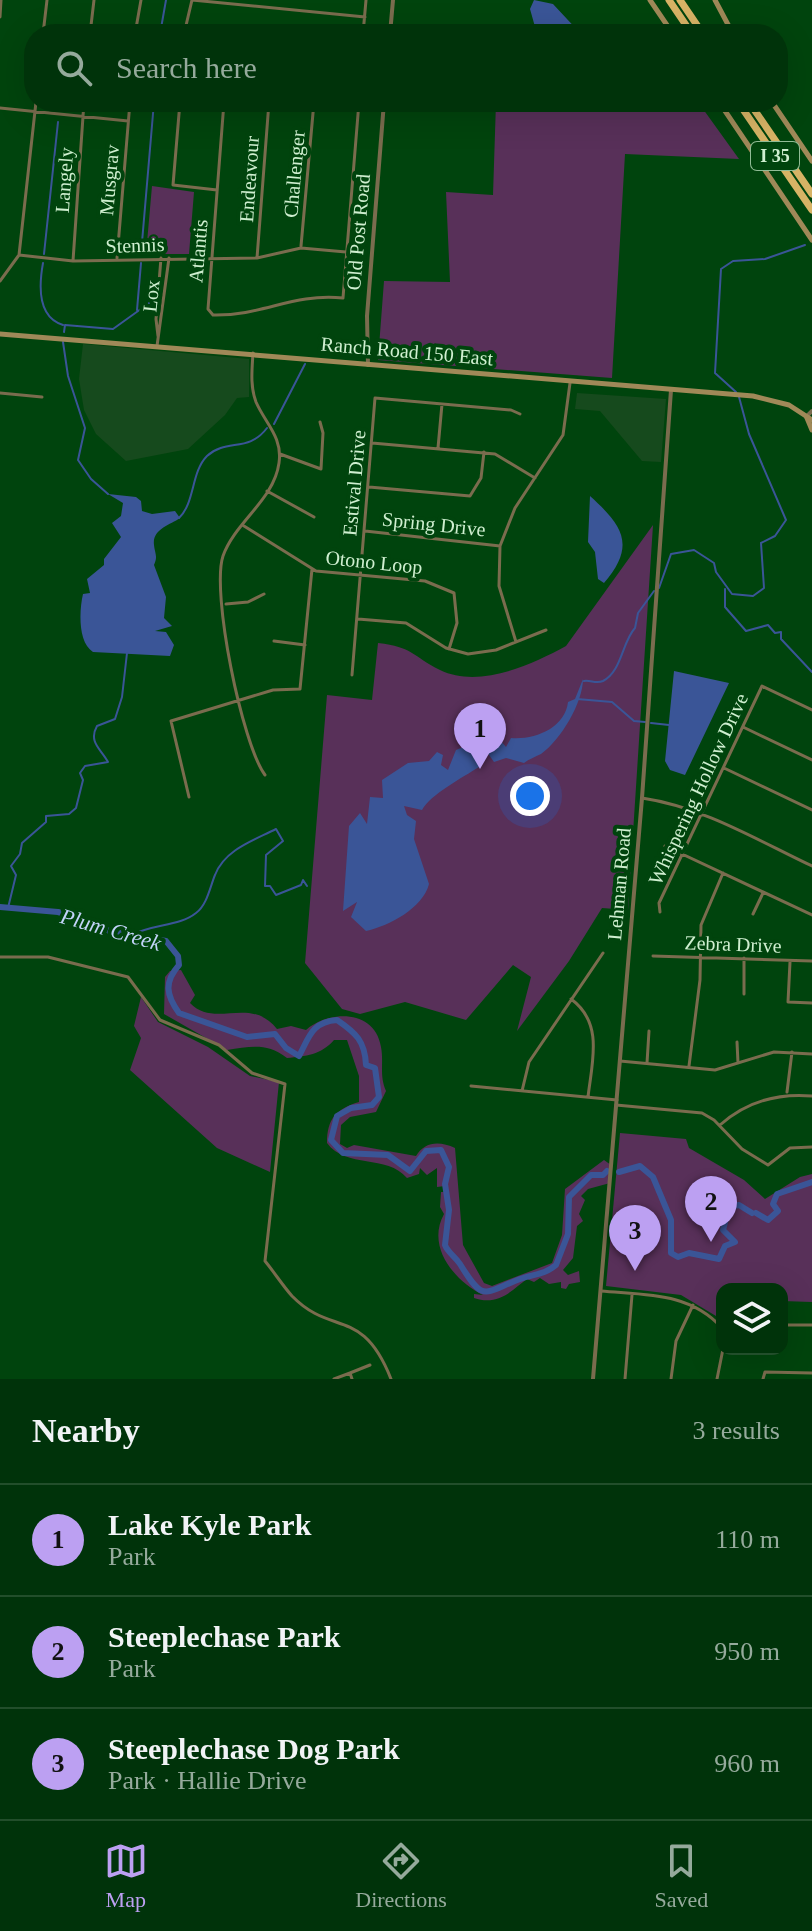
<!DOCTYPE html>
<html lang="en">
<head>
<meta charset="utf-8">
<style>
	:root { --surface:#00330a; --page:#0a3b13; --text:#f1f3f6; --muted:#95aa9c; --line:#224e2b; --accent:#bca0f2 }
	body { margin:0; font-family:Georgia,serif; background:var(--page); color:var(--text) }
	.controls { position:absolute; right:24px; bottom:24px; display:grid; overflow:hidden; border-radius:16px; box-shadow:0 8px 32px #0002 }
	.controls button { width:72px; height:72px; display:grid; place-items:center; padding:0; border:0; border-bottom:2px solid var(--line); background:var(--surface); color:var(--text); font:40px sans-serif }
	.you { position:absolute; left:530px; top:796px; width:28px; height:28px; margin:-20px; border:6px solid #fff; border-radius:50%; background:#1a73e8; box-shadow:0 0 0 12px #1a73e833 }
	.badge { display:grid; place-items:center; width:52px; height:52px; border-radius:50%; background:var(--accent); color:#111; font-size:26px; font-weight:700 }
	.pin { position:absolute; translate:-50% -66px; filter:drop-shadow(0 2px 4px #0008) }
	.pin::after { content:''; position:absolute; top:42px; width:28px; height:24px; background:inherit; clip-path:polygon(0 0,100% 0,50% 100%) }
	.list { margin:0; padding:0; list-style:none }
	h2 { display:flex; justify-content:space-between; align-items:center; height:104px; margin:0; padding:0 32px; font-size:34px }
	h2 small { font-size:26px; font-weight:400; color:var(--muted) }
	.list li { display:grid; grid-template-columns:52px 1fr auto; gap:24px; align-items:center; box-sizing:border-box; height:112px; padding:0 32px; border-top:2px solid var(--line) }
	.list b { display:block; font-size:30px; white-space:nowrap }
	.list p { margin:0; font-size:26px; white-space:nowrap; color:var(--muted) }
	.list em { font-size:26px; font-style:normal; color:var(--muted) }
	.icon { flex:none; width:44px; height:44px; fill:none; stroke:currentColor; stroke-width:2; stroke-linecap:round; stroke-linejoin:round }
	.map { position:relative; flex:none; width:812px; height:1379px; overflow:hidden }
	.search { position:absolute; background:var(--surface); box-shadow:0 8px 32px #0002; left:24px; right:24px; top:24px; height:88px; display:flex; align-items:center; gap:20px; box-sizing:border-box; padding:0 28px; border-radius:32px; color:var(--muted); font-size:30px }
	.sheet { height:440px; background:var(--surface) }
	nav { display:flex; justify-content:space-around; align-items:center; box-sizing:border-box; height:112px; border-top:2px solid var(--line); background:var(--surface); font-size:22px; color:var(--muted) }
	nav a { display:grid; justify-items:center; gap:4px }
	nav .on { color:var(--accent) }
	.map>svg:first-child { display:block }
	.built { fill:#164a1d }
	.green { fill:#583059 }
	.water { fill:#3a5597 }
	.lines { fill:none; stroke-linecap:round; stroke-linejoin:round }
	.stream { stroke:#3a5597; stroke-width:2 }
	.river { stroke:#3a5597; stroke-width:6 }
	.minor { stroke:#7a6c4e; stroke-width:3 }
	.tertiary { stroke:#7a6c4e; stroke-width:4 }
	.secondary { stroke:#a08958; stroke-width:5 }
	.motorway { stroke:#d7b365; stroke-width:7 }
	.labels { text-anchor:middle; stroke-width:8; stroke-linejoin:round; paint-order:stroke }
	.shield { fill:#00440d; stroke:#91bc96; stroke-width:2 }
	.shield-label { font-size:18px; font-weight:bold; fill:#cfefd0 }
	.street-label { font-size:20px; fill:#cfefd0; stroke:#00440d }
	.water-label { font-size:22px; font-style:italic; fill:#c2d3f9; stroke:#00440d }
</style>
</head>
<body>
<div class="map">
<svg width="812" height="1379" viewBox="0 0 812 1379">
	<rect width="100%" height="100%" fill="#00440d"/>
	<path class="built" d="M 83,344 L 249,359 L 249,397 L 237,398 L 225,415 L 188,449 L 126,461 L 96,434 L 84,410 L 79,379 Z
		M 577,393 L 666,399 L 661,462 L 642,461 L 600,411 L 575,409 Z"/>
	<path class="green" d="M 496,102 L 698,102 L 739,159 L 625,154 L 612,378 L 378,360 L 384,281 L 450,282 L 446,192 L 493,195 Z
		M 152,186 L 194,192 L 189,254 L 146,254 Z
		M 653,525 L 628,910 L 602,908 L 569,961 L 517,1031 L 531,977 L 513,965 L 466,1020 L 405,1002 L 360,1014 L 342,1009 L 305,963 L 327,695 L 372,700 L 378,643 C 413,647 412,656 440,670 C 479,689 531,665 566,646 Z
		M 181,970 L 195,995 L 190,1003 C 215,1029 250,995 277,1029 L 291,1026 L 306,1030 C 329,1010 375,1009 381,1047 C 384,1063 379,1075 386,1091 L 376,1112 L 350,1117 L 341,1125 L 340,1144 L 347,1148 L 354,1145 L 416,1156 C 425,1141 440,1141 455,1148 L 463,1245 L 484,1283 L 492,1286 L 552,1263 L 562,1235 L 565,1189 L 604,1160 L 611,1165 L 610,1183 L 588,1189 L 581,1196 L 585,1200 L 579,1214 L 583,1221 L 577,1226 L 573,1258 L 563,1270 L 568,1275 L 579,1271 L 580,1282 L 569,1284 L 566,1289 L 561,1288 L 561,1282 L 549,1284 L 540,1278 L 534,1282 L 527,1279 C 515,1287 500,1307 474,1298 L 474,1294 L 483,1295 C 458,1283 425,1249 444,1214 L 440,1207 L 441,1192 L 446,1192 L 445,1186 L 437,1187 L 437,1168 L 427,1175 L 420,1168 L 419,1174 L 407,1178 C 387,1154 346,1169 327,1143 C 327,1119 336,1109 359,1102 L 359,1076 L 347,1040 L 334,1040 C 321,1055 306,1056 287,1058 C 266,1042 250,1047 227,1050 L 164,1014 L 165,977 L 170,971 Z
		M 141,997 L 158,1022 L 208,1047 L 250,1076 L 279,1082 L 270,1172 L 217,1148 L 130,1070 L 141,1038 L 134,1026 Z
		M 620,1133 L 686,1139 L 689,1148 L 744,1180 L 765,1199 L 800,1177 L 812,1174 L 812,1302 L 782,1301 L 782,1289 L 722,1289 L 722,1311 L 716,1316 L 681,1295 L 606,1286 Z"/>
	<path class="water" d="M 534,0 L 553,4 L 581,34 L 537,34 L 530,9 Z
		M 108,494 L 136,497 L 141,501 L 142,511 L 152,514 L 175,511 L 180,518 C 170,525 152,529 154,545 C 155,554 158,556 154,565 L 166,597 L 164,618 L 172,626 L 155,631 L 166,632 L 174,645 L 170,656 L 93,652 C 78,643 79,611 83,594 L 90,593 L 87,579 L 104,565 L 104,559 L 121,537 L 112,523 L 121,516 L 123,503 Z
		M 590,496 C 622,525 637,545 604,583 L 598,579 L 595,552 L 588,542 Z
		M 674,671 L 729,683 L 685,775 L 670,770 L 665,761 Z
		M 583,679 C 583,702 561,740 541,754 C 535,757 529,759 524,763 L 506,758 L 494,762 L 487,752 L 478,752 L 479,767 C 462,778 431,794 422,810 L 404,806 L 407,815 L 416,821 L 414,839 L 429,884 C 423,908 389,926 366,931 L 351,917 L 357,902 L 343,911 L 349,826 L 360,813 L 367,824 L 370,797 L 383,798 L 382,780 L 408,763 L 429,761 L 437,752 L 443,755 L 441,765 L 448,770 L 456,750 L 495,734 L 506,747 L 511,738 C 535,740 565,728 568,702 L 575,699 Z"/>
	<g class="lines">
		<path class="stream" d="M 160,34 L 166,0
			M 44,254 L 58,122
			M 141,254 L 154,102
			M 43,263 C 39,285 37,317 63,325
			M 137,310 L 141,263
			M 64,332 L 65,325 L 113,329 L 152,301
			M 63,342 L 68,376 L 85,428 L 78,460 L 91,479 L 108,494
			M 736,392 L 715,373 L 721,269 L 733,261 L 765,259 L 805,245
			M 274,424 L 305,364
			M 179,518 C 195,503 191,472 207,456 C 227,438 248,453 267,428
			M 659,588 L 671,554 L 694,550 L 714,563 L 716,572 L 732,594 L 753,596 L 764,588 L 761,543 L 775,536 L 786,520 L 749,434 L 739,397
			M 725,589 L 725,607 L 746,631 L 768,625 L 775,633 L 781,632 L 781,639 L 812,672
			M 584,681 C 591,680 596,684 603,681 C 622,671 622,642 635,628 L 638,613 L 654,591
			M 577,699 L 612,702 L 634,721 L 645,722
			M 651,723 L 669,725
			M 8,908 L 16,875 L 11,866 L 20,854 L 22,843 L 46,822 L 46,816 L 69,814 L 76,808 L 83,780 L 80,773 L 85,766 L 108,762 C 101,749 88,742 97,726 L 115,719 L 122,697 L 127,653
			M 134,934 C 154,924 180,926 196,913 C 207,905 210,887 215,875 C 225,849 255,840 276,829 L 283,841 L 266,855 L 265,886 L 270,886 L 276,895 L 301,885 L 303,880 L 307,886"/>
		<path class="river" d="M 0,907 L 58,912 L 97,923 L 109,931 L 166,941 L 178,956 L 179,965 C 164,982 166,995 179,1013 L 247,1037 L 275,1034 L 286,1048 L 299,1056 C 309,1038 311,1022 337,1020 C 356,1033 365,1041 366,1065 L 375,1068 L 379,1097 L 372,1105 L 351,1108 L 337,1116 L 331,1140 L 343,1153 L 388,1155 L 410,1171 L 426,1151 L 441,1150 L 449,1167 L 445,1184 L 449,1210 L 445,1245 C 448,1253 455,1256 460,1264 C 484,1303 483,1293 520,1279 C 533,1274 544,1275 556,1265 L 568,1234 L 569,1197 L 591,1175 L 603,1175 L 607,1171
			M 619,1172 L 640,1166 L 653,1177 L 671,1220 L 671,1253 L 678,1257 L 689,1253 L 719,1259 L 725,1246 L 735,1242 L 723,1230 L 729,1207 L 739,1205 L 752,1213
			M 756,1213 L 768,1220 L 778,1211 L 773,1204 L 777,1194 L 812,1182"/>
		<path class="minor" d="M 192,0 L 365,17
			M 0,17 L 1,0
			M 43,34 L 47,0
			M 90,34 L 94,0
			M 135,34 L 141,0
			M 184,34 L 192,0
			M 363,34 L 366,0
			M 180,102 L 173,185 L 217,190
			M 224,102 L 208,309 L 213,315 C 264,316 291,293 343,298 L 359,102
			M 311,102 L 383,109
			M 0,108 L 128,121
			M 301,246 L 314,102
			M 19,255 L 73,261 L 257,258 L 301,248 L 346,252
			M 117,258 L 130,102
			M 257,258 L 269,102
			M 73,261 L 84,102
			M 0,281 L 19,255 L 36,102
			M 158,336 L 156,319 L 161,258
			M 157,346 L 169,258
			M 253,353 C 252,370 250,386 256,402 C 265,423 283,437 279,463 C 274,500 235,522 223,556 C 211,592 242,744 265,775
			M 0,393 L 42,397
			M 372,443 L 495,454 L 535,478
			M 438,448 L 442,404
			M 280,454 L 321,469 L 323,433 L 320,422
			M 369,487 L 470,496 L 481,478 L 484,452
			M 267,491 L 314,517
			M 244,526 L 316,571 L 425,581 L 454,593 L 457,623 L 449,649
			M 365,531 L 500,546
			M 226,604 L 248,602 L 264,594
			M 358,619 L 406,623 L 446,648 L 468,654 L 496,650 L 546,630
			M 274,641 L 305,645
			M 516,642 L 499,586 L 500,546 L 515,508 L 563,435 L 570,383
			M 352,675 L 375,398 L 511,410 L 520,414
			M 743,727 L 812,760
			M 724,768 L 812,810
			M 189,797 L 171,721 L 273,690 L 300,689 L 312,569
			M 642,798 C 703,807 757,840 812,866
			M 665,846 L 812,915
			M 660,912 L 659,903 L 762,686 L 812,710
			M 753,914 L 763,893
			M 653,956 L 812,961
			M 0,957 L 48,957 L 128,977 L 160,1020 L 219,1045 L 252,1073 L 285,1084 L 265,1261 C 274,1272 283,1286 292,1296 C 332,1337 362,1306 391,1379
			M 744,958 L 744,994
			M 790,962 L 788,1002 L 812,1003
			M 571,999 C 604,1023 592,1062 588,1097
			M 737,1042 L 738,1063
			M 620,1061 L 715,1070 L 774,1052 L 812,1054
			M 647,1063 L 649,1031
			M 689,1066 L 700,980 L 701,925 L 723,873
			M 471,1086 L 617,1100
			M 522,1091 L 529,1062 L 603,953
			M 787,1092 L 792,1052
			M 616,1105 L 702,1113 L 714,1120 L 742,1149 L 768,1165 L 790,1148 L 812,1147
			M 720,1125 C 746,1102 778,1093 812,1096
			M 601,1291 C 645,1295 690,1292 722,1328
			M 782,1325 L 812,1325
			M 350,1373 L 370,1365
			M 334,1379 L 350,1373 L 352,1379
			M 625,1379 L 632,1295
			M 671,1379 L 676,1341 L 693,1305
			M 717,1379 L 723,1349
			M 763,1379 L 765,1372 L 812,1373"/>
		<path class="tertiary" d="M 390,34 L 393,0
			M 368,365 L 367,316 L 384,102
			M 806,417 L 812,411
			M 593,1379 L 642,798 L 671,390"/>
		<path class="secondary" d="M 650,0 L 673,34
			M 715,0 L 733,34
			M 719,102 L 812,240
			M 772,102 L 812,161
			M 0,334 L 753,396 L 789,405 L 812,420
			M 807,418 L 812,430"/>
		<path class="motorway" d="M 669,0 L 692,34
			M 680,0 L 703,34
			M 738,102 L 812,210
			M 749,102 L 812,194"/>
	</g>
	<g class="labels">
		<rect class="shield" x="751" y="142" width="48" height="28" rx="6"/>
		<g class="shield-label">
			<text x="775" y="162">I 35</text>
		</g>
		<g class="street-label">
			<text transform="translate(294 174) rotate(-85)" y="7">Challenger</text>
			<text transform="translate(249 179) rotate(-86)" y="7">Endeavour</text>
			<text transform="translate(64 180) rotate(-86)" y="7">Langely</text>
			<text transform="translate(109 180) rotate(-85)" y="7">Musgrav</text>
			<text transform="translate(358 232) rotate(-85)" y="7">Old Post Road</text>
			<text transform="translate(135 245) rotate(-2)" y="7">Stennis</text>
			<text transform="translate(198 251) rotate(-85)" y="7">Atlantis</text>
			<text transform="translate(151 296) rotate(-84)" y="7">Lox</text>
			<text transform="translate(407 351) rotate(5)" y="7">Ranch Road 150 East</text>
			<text transform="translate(354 483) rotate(-85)" y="7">Estival Drive</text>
			<text transform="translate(434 524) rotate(6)" y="7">Spring Drive</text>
			<text transform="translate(374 562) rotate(6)" y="7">Otono Loop</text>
			<text transform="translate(698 789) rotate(-65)" y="7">Whispering Hollow Drive</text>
			<text transform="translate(619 884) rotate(-85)" y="7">Lehman Road</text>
			<text transform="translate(733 944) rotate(2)" y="7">Zebra Drive</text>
		</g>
		<g class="water-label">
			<text transform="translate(111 929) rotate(16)" y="8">Plum Creek</text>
		</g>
	</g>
</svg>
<div class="controls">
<button><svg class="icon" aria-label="layers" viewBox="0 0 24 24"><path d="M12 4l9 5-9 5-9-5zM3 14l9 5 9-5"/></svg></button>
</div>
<div class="you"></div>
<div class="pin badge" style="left:480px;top:769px">1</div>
<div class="pin badge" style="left:711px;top:1242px">2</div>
<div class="pin badge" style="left:635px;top:1271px">3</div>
<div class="search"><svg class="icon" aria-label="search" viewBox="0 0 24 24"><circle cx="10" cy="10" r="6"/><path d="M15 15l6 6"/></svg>Search here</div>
</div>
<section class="sheet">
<h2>Nearby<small>3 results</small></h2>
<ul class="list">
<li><span class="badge">1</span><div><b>Lake Kyle Park</b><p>Park</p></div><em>110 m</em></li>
<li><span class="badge">2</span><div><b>Steeplechase Park</b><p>Park</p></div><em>950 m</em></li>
<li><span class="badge">3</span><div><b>Steeplechase Dog Park</b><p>Park · Hallie Drive</p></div><em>960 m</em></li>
</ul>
</section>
<nav>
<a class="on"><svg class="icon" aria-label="map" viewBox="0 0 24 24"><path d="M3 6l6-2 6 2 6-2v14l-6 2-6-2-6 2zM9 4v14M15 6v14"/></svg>Map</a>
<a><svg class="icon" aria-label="directions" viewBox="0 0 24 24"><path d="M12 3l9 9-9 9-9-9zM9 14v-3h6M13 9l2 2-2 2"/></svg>Directions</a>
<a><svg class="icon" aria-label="saved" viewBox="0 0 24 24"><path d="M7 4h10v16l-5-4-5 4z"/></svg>Saved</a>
</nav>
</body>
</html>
